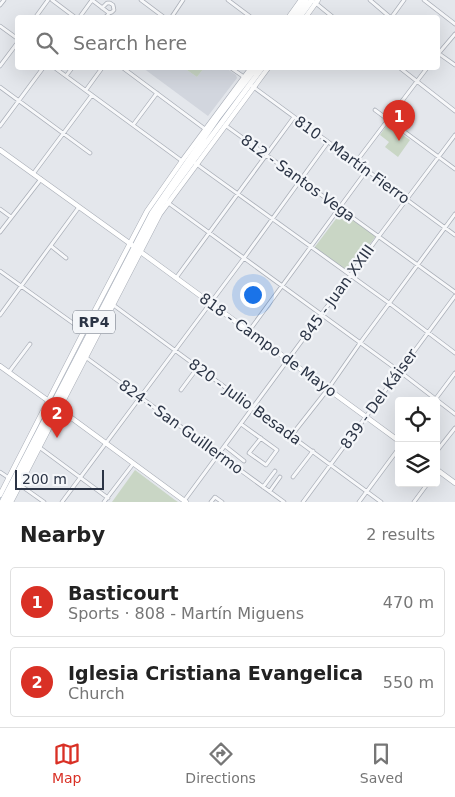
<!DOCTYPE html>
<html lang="en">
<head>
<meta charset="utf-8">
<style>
	:root { --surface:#fff; --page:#f6f6f6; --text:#222; --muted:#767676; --line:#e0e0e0; --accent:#d93025 }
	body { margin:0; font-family:"DejaVu Sans",sans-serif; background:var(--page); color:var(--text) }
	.controls { position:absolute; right:15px; bottom:15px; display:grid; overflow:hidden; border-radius:5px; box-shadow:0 5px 20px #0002 }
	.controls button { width:45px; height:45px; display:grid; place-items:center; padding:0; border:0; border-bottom:1px solid var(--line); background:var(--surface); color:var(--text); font:25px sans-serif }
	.scale { position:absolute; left:15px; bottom:12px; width:89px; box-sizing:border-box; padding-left:5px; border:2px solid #2b3445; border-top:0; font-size:14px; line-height:18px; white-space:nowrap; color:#2b3445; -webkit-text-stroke:4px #f4f6f9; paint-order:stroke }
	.you { position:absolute; left:252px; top:294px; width:18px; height:18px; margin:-12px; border:4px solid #fff; border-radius:50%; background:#1a73e8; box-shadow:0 0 0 8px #1a73e833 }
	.badge { display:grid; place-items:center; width:32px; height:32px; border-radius:50%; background:var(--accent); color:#fff; font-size:16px; font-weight:700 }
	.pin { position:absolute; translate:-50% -41px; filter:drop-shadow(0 1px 2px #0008) }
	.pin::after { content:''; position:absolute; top:26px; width:18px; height:15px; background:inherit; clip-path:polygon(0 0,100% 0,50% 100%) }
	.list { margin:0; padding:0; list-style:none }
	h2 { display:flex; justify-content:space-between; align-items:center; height:65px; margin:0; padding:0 20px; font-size:21px }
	h2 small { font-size:16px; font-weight:400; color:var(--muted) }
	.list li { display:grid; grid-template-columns:32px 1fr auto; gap:15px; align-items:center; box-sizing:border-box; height:70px; margin:0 10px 10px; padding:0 10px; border:1px solid var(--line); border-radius:5px }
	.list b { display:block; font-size:19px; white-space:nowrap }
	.list p { margin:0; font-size:16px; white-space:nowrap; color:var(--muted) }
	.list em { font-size:16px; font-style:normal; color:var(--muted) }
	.icon { flex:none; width:28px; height:28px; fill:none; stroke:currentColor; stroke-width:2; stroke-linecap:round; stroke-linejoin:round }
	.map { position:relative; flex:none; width:455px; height:502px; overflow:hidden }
	.search { position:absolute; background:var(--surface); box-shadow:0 5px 20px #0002; left:15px; right:15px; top:15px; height:55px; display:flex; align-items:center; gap:12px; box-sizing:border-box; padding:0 18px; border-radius:5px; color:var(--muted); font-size:19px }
	.sheet { height:225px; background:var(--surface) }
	nav { display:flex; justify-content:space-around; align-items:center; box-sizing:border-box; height:70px; border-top:1px solid var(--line); background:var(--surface); font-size:14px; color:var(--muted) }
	nav a { display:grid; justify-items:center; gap:2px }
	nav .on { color:var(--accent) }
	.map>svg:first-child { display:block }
	.built { fill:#d2d6de }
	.green { fill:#c9d6c5 }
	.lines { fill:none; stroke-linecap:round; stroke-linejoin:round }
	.street-casing { stroke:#a9aeb7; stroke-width:4.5 }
	.secondary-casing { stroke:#a9aeb7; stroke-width:5.5 }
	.primary-casing { stroke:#a3abb8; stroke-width:6 }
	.street { stroke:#f7f8fa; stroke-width:3 }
	.secondary { stroke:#fff; stroke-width:4.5 }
	.primary { stroke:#fff; stroke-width:5 }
	.labels { text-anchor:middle; stroke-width:4.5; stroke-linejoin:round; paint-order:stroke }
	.shield { fill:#f4f6f9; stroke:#676e7b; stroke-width:1 }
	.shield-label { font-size:14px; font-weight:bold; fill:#2b3445 }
	.street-label { font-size:15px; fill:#2b3445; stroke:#f4f6f9 }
</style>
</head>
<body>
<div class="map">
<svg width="455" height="502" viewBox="0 0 455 502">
	<rect width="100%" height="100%" fill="#e4e7ec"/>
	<path class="built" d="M 143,68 L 184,68 L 197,77 L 204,68 L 226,68 L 236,75 L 237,78 L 208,116 Z"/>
	<path class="green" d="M 184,68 L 204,68 L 197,77 Z
		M 387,125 L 389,125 L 410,140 L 398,157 L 385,147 L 389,142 L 380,135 Z
		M 342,211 L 376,236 L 348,273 L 314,248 Z
		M 135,470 L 175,500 L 178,502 L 112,502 Z"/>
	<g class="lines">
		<defs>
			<path id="street" d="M 52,0 L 76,18
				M 92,0 L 109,13 L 112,12 L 114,10 L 113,5 L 110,3 L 107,3 L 102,8
				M 141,0 L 165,18
				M 228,0 L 252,18
				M 312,0 L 334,18
				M 370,0 L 391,18 L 404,0
				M 424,0 L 455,24
				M 0,5 L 4,0
				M 35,18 L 48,0
				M 79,18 L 92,0
				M 103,18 L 107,16 L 109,13
				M 171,18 L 183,0
				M 0,26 L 18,39
				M 438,53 L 455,65
				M 438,54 L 455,34
				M 0,66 L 18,42
				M 55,68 L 182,161
				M 123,68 L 205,129
				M 231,68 L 244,77
				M 400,68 L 455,111
				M 66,76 L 72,68
				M 252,86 L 455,235
				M 0,87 L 90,153
				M 86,90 L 102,68
				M 375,110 L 455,169
				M 133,125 L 157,93
				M 225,125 L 455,292
				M 0,126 L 43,68
				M 356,162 L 427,68
				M 195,163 L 389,303 L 455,353
				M 33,174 L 92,95
				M 167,202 L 399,371 L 455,414
				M 0,209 L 11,217
				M 0,232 L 41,179
				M 51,246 L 66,258
				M 0,271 L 84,331
				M 176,278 L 294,117
				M 112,304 L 381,502
				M 0,315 L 79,207
				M 249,331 L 367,170
				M 84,356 L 284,502
				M 9,372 L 30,344
				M 181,390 L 198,367
				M 434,401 L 455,373
				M 241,424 L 277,450 L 266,465 L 249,453 L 261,438
				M 291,436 L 328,389 L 360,343 L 455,214
				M 225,446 L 244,461
				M 39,447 L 108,498
				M 436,452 L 455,428
				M 0,472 L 9,478
				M 293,477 L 313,451
				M 20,485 L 44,502
				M 263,487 L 275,471
				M 270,491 L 280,477
				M 184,501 L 379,236 L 455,135
				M 62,502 L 244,258 L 328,142
				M 104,502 L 133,464
				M 211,502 L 215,497 L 222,502
				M 303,502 L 455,296
				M 359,502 L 399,448
				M 414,502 L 428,483"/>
			<path id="secondary" d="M 288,18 L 301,0
				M 305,18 L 318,0
				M 0,150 L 132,245
				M 138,250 L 399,441
				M 0,366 L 50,402
				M 58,408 L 186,502
				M 436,469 L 455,483
				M 0,495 L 84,331 L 147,211 L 182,161 L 251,68
				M 11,502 L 160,214 L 268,68"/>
			<path id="primary" d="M 293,18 L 306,0
				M 299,18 L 312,0
				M 2,502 L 152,213 L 217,119 L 256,68
				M 7,502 L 156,214 L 168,195 L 262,68"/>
		</defs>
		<use href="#street" class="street-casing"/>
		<use href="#secondary" class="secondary-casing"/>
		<use href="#primary" class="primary-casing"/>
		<use href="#street" class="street"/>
		<use href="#secondary" class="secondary"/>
		<use href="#primary" class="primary"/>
	</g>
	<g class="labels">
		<rect class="shield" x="73" y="310.5" width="42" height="23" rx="4"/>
		<g class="shield-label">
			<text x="94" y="327">RP4</text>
		</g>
		<g class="street-label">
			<text transform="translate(352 160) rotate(36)" y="5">810 - Martín Fierro</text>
			<text transform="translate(298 178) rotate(36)" y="5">812 - Santos Vega</text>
			<text transform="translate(337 293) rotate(-54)" y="5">845 - Juan XXIII</text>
			<text transform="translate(268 345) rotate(36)" y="5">818 - Campo de Mayo</text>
			<text transform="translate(379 399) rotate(-54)" y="5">839 - Del Káiser</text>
			<text transform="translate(245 402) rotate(36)" y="5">820 - Julio Besada</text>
			<text transform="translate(181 427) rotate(36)" y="5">824 - San Guillermo</text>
		</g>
	</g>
</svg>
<div class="controls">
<button><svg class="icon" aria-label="locate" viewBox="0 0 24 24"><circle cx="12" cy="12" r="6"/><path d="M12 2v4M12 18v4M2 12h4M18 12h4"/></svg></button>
<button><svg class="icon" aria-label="layers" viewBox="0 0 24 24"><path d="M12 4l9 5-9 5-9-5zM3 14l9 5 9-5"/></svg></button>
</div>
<div class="scale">200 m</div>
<div class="you"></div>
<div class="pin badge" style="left:399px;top:141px">1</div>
<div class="pin badge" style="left:57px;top:438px">2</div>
<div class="search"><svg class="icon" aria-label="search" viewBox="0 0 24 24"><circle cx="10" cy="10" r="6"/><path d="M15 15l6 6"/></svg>Search here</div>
</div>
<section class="sheet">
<h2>Nearby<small>2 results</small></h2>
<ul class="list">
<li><span class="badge">1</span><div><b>Basticourt</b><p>Sports · 808 - Martín Miguens</p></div><em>470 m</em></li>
<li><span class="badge">2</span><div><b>Iglesia Cristiana Evangelica</b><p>Church</p></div><em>550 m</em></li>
</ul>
</section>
<nav>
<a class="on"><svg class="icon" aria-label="map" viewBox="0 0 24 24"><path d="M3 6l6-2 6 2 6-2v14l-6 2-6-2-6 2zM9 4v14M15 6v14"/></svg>Map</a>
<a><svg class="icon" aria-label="directions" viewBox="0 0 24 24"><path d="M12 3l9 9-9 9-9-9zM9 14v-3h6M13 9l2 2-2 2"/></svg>Directions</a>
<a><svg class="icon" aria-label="saved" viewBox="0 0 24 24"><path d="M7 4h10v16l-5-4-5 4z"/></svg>Saved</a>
</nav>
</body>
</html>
